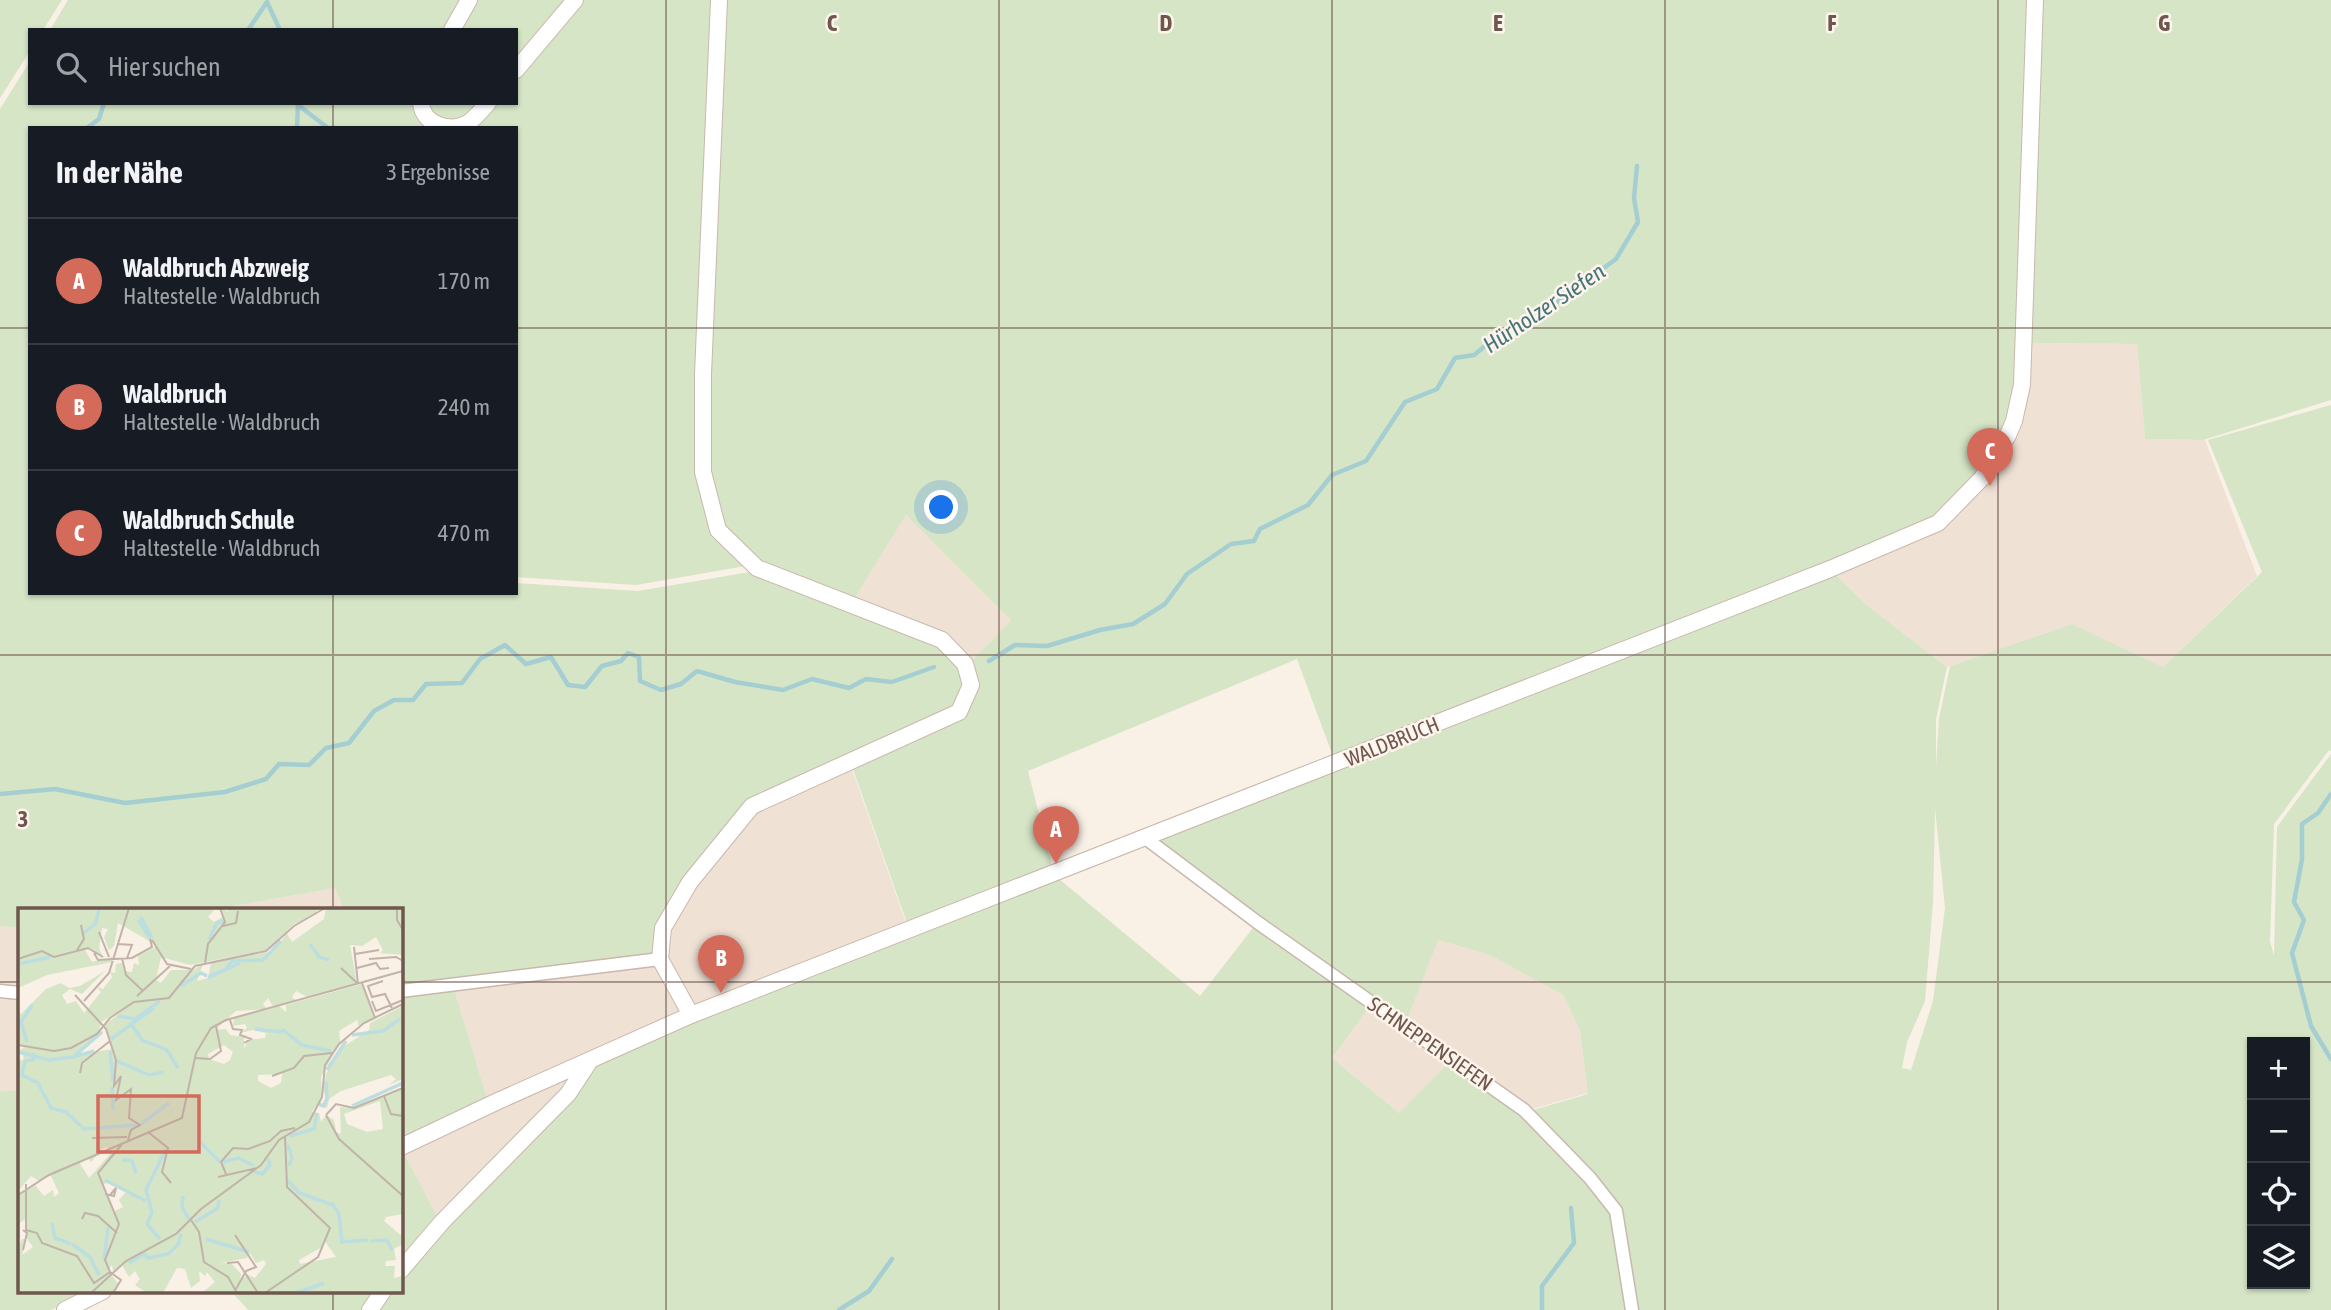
<!DOCTYPE html>
<html lang="de">
<head>
<meta charset="utf-8">
<style>
	:root { --surface:#171b24; --page:#242831; --text:#f1f3f6; --muted:#9ea1a6; --line:#363941; --accent:#d46b5a }
	body { margin:0; font-family:"Asap Condensed",sans-serif; background:var(--page); color:var(--text) }
	.controls { position:absolute; right:21px; bottom:21px; display:grid; overflow:hidden; border-radius:0px; box-shadow:0 2px 5px #0004 }
	.controls button { width:63px; height:63px; display:grid; place-items:center; padding:0; border:0; border-bottom:2px solid var(--line); background:var(--surface); color:var(--text); font:35px sans-serif }
	.you { position:absolute; left:942px; top:508px; width:24px; height:24px; margin:-18px; border:5px solid #fff; border-radius:50%; background:#1a73e8; box-shadow:0 0 0 10px #1a73e833 }
	.badge { display:grid; place-items:center; width:46px; height:46px; border-radius:50%; background:var(--accent); color:#fff; font-size:23px; font-weight:700 }
	.pin { position:absolute; translate:-50% -58px; filter:drop-shadow(0 2px 4px #0008) }
	.pin::after { content:''; position:absolute; top:37px; width:24px; height:21px; background:inherit; clip-path:polygon(0 0,100% 0,50% 100%) }
	.list { margin:0; padding:0; list-style:none }
	h2 { display:flex; justify-content:space-between; align-items:center; height:91px; margin:0; padding:0 28px; font-size:30px }
	h2 small { font-size:23px; font-weight:400; color:var(--muted) }
	.list li { display:grid; grid-template-columns:46px 1fr auto; gap:21px; align-items:center; box-sizing:border-box; height:126px; padding:0 28px; border-top:2px solid var(--line) }
	.list b { display:block; font-size:26px; white-space:nowrap }
	.list p { margin:0; font-size:23px; white-space:nowrap; color:var(--muted) }
	.list em { font-size:23px; font-style:normal; color:var(--muted) }
	.icon { flex:none; width:38px; height:38px; fill:none; stroke:currentColor; stroke-width:2; stroke-linecap:round; stroke-linejoin:round }
	.map { position:relative; flex:none; width:2331px; height:1310px; overflow:hidden }
	.search { position:absolute; background:var(--surface); box-shadow:0 2px 5px #0004; left:28px; top:28px; width:490px; height:77px; display:flex; align-items:center; gap:18px; box-sizing:border-box; padding:0 24px; border-radius:0px; color:var(--muted); font-size:26px }
	.panel { position:absolute; background:var(--surface); box-shadow:0 2px 5px #0004; left:28px; top:126px; width:490px; height:469px; border-radius:0px }
	.map>svg:first-child { display:block }
	.residential { fill:#f0e1d5 }
	.green { fill:#d5e5c6; fill-rule:evenodd }
	.lines { fill:none; stroke-linecap:round; stroke-linejoin:round }
	.stream { stroke:#a4ced1; stroke-width:4.5 }
	.minor-casing { stroke:#c9b8ad; stroke-width:15 }
	.tertiary-casing { stroke:#c9b8ad; stroke-width:18 }
	.minor { stroke:#fff; stroke-width:12 }
	.tertiary { stroke:#fff; stroke-width:16 }
	.grid { fill:none; stroke:#6f574e; stroke-width:2; stroke-opacity:0.55 }
	.labels { text-anchor:middle; stroke-width:5; stroke-linejoin:round; paint-order:stroke }
	.street-label { font-size:21px; fill:#6f574e; stroke:#fdf4ec }
	.water-label { font-size:23px; font-style:italic; fill:#477579; stroke:#fdf4ec }
	.inset-river { fill:none; stroke:#bddee0; stroke-width:3.5 }
	.inset-road { fill:none; stroke:#c2b3a9; stroke-width:2 }
	.view { fill:#d46b5a; fill-opacity:0.15; stroke:#d46b5a; stroke-width:3.5 }
	.inset-edge { fill:none; stroke:#6f574e; stroke-width:3.5 }
	.grid-label { font-size:23px; text-anchor:middle; font-weight:bold; fill:#6f574e; stroke:#fdf4ec; stroke-width:5; stroke-linejoin:round; paint-order:stroke }
</style>
</head>
<body>
<div class="map">
<svg width="2331" height="1310" viewBox="0 0 2331 1310">
	<rect width="100%" height="100%" fill="#f9f0e6"/>
	<path class="residential" d="M 2028,343 L 2137,344 L 2145,439 L 2205,440 L 2257,576 L 2163,667 L 2072,624 L 1947,667 L 1868,606 L 1832,571 Z
		M 906,515 L 1011,620 L 969,664 L 853,601 Z
		M 852,769 L 907,926 L 565,1093 L 439,1220 L 405,1155 L 493,1110 L 487,1098 L 454,989 L 666,930 L 692,885 L 756,812 Z
		M 335,888 L 344,909 L 217,909 Z
		M 0,926 L 19,928 L 19,1090 L 10,1092 L 0,1092 Z
		M 1438,940 L 1490,955 L 1563,995 L 1580,1030 L 1588,1093 L 1529,1110 L 1454,1057 L 1399,1113 L 1332,1058 L 1370,1006 Z"/>
	<path class="green" d="M 0,0 L 62,0 L 43,30 L 30,30 L 30,51 L 0,98 Z
		M 68,0 L 2030,0 L 2017,383 L 2005,429 L 1977,475 L 1934,519 L 1829,564 L 1389,738 L 1334,759 L 1297,659 L 1028,771 L 1052,866 L 908,926 L 853,769 L 960,716 L 975,685 L 969,664 L 1011,620 L 906,515 L 853,601 L 757,564 L 636,585 L 516,577 L 516,128 L 30,128 L 30,593 L 516,593 L 516,583 L 638,591 L 756,571 L 940,643 C 967,671 971,672 956,709 L 752,803 L 685,881 L 658,928 L 656,955 L 401,988 L 401,909 L 344,909 L 335,888 L 217,909 L 19,909 L 19,928 L 0,926 L 0,109 L 30,61 L 30,103 L 516,103 L 516,30 L 50,30 Z
		M 2039,0 L 2331,0 L 2331,400 L 2203,440 L 2145,439 L 2137,344 L 2028,343 Z
		M 2331,405 L 2331,751 L 2329,750 L 2274,824 L 2270,941 L 2274,956 L 2277,827 L 2331,754 L 2331,1310 L 375,1310 L 388,1291 L 401,1291 L 401,1277 L 593,1064 L 694,1019 L 1059,879 L 1200,996 L 1256,924 L 1370,1006 L 1332,1058 L 1399,1113 L 1449,1062 L 1523,1113 L 1588,1094 L 1580,1030 L 1563,995 L 1490,955 L 1438,940 L 1406,1022 L 1151,838 L 1833,572 L 1868,606 L 1947,667 L 1936,719 L 1936,768 L 1939,719 L 1950,666 L 2072,624 L 2163,667 L 2262,572 L 2208,440 ZM 1935,808 L 1945,908 L 1933,1001 L 1911,1070 L 1902,1068 L 1907,1042 L 1925,1001 L 1933,902 ZM 2252,1042 L 2305,1042 L 2305,1284 L 2252,1284 Z
		M 454,989 L 487,1098 L 401,1143 L 401,994 Z
		M 19,1090 L 19,1291 L 90,1291 L 51,1310 L 0,1310 L 0,1092 Z
		M 405,1155 L 439,1220 L 401,1264 L 401,1158 Z
		M 231,1291 L 379,1291 L 365,1310 L 248,1310 Z"/>
	<g class="lines">
		<path class="stream" d="M 267,2 L 280,30
			M 248,30 L 267,2
			M 298,105 L 328,128
			M 87,128 L 99,119 L 104,103
			M 297,128 L 298,104
			M 989,661 L 1015,645 L 1047,646 L 1100,630 L 1133,624 L 1165,604 L 1187,574 L 1231,544 L 1254,541 L 1260,529 L 1308,505 L 1332,475 L 1366,461 L 1405,402 L 1437,389 L 1455,358 L 1474,355 L 1495,338 L 1531,321 L 1616,259 L 1638,222 L 1634,198 L 1637,166
			M 0,794 L 55,789 L 125,803 L 225,792 L 266,779 L 279,764 L 309,765 L 326,748 L 349,743 L 374,711 L 394,700 L 413,700 L 426,684 L 462,683 L 480,659 L 505,645 L 526,664 L 551,657 L 568,685 L 585,687 L 602,666 L 621,661 L 628,653 L 639,657 L 640,681 L 661,690 L 681,684 L 697,671 L 735,682 L 783,690 L 812,679 L 849,688 L 866,679 L 892,682 L 934,667
			M 2331,794 L 2318,813 L 2302,824 L 2302,859 L 2294,902 L 2304,920 L 2292,953 L 2311,1026 L 2331,1059
			M 839,1310 L 869,1291 L 892,1259
			M 1542,1310 L 1542,1286 L 1574,1243 L 1571,1208"/>
		<defs>
			<path id="minor" d="M 1144,837 L 1257,922 L 1524,1110 L 1590,1178 L 1616,1211 L 1632,1310
				M 0,991 L 19,993
				M 401,991 L 660,959"/>
			<path id="tertiary" d="M 452,30 L 469,0
				M 516,70 L 575,0
				M 421,103 C 423,125 450,133 468,123 C 475,118 482,110 488,103
				M 691,1015 L 660,959 L 663,928 L 690,882 L 752,806 L 959,712 L 971,685 L 965,664 L 942,640 L 757,568 L 718,530 L 703,472 L 703,374 L 719,0
				M 401,1147 L 498,1101 L 691,1015 L 1830,569 L 1938,523 L 1982,478 L 2008,435 L 2014,421 L 2022,385 L 2035,0
				M 401,1270 L 442,1222 L 568,1094 L 589,1062
				M 65,1310 L 103,1291
				M 370,1310 L 383,1291"/>
		</defs>
		<use href="#minor" class="minor-casing"/>
		<use href="#tertiary" class="tertiary-casing"/>
		<use href="#minor" class="minor"/>
		<use href="#tertiary" class="tertiary"/>
	</g>
	<path class="grid" d="M 333,0 L 333,30M 666,0 L 666,1310M 999,0 L 999,1310M 1332,0 L 1332,1310M 1665,0 L 1665,1310M 1998,0 L 1998,1310M 333,103 L 333,128M 0,328 L 30,328M 516,328 L 2331,328M 333,593 L 333,909M 0,655 L 2331,655M 0,982 L 19,982M 401,982 L 2331,982M 333,1291 L 333,1310"/>
	<g class="labels">
		<g class="street-label">
			<text transform="translate(1392 742) rotate(-22)" y="7">WALDBRUCH</text>
			<text transform="translate(1430 1044) rotate(35)" y="7">SCHNEPPENSIEFEN</text>
		</g>
		<g class="water-label">
			<text transform="translate(1544 308) rotate(-34)" y="8">Hürholzer Siefen</text>
		</g>
	</g>
	<g transform="translate(18 908)">
		<rect width="385" height="385" fill="#f9f0e6"/>
		<path d="M 0,0 L 189,0 L 196,2 L 190,9 L 196,14 L 206,8 L 203,0 L 211,4 L 208,0 L 299,0 L 298,5 L 276,16 L 248,42 L 172,57 L 143,49 L 138,72 L 143,75 L 153,62 L 172,62 L 170,66 L 185,56 L 179,73 L 190,70 L 193,55 L 256,43 L 272,21 L 269,26 L 274,34 L 306,11 L 308,0 L 385,0 L 385,47 L 362,45 L 365,42 L 358,29 L 344,38 L 332,37 L 339,76 L 289,89 L 278,83 L 274,89 L 279,93 L 261,98 L 268,104 L 268,97 L 344,76 L 356,110 L 341,118 L 339,112 L 321,123 L 322,134 L 303,169 L 304,189 L 294,204 L 301,205 L 303,214 L 308,207 L 316,212 L 318,224 L 323,226 L 322,199 L 336,200 L 385,180 L 385,306 L 368,309 L 366,313 L 385,329 L 385,336 L 376,341 L 378,352 L 368,353 L 367,358 L 377,358 L 376,370 L 385,368 L 385,385 L 184,385 L 197,374 L 189,364 L 187,368 L 181,363 L 182,373 L 173,380 L 167,361 L 159,360 L 145,385 L 129,385 L 117,377 L 122,371 L 117,363 L 111,369 L 104,357 L 95,363 L 94,357 L 90,362 L 101,377 L 97,385 L 0,385 L 0,340 L 4,331 L 8,331 L 4,347 L 15,339 L 8,329 L 9,310 L 0,316 L 0,287 L 17,277 L 26,288 L 35,282 L 36,289 L 41,285 L 32,266 L 21,273 L 13,268 L 0,283 L 0,150 L 5,153 L 6,145 L 0,143 L 9,138 L 0,137 L 0,103 L 3,106 L 28,81 L 43,75 L 51,80 L 62,78 L 87,63 L 64,86 L 52,81 L 44,87 L 49,96 L 58,93 L 66,105 L 83,84 L 79,79 L 85,81 L 94,69 L 92,64 L 97,65 L 98,56 L 104,55 L 106,63 L 114,64 L 116,55 L 121,57 L 120,48 L 140,38 L 100,15 L 96,38 L 91,42 L 86,29 L 90,21 L 84,20 L 81,40 L 85,49 L 73,40 L 67,42 L 74,54 L 95,49 L 94,54 L 29,67 L 0,80 ZM 250,90 L 256,100 L 216,110 L 215,118 L 227,116 L 229,120 L 222,125 L 235,122 L 248,125 L 247,130 L 230,132 L 226,141 L 226,129 L 212,127 L 208,121 L 197,122 L 218,103 L 249,101 L 245,96 ZM 116,94 L 87,117 L 95,141 L 58,147 L 87,121 L 80,126 L 83,114 ZM 206,137 L 215,144 L 212,152 L 206,156 L 191,151 L 190,146 ZM 264,166 L 263,175 L 253,180 L 240,173 L 240,167 ZM 362,193 L 365,221 L 349,224 L 329,216 L 326,206 ZM 84,241 L 89,239 L 92,246 L 71,270 L 61,254 L 70,250 L 73,254 ZM 91,275 L 108,284 L 101,292 L 105,299 L 95,304 L 85,276 ZM 306,332 L 318,349 L 282,356 L 281,352 L 304,339 ZM 232,345 L 238,355 L 246,352 L 248,356 L 237,370 L 230,367 L 222,372 L 223,366 L 213,355 L 202,355 L 229,350 ZM 385,98 L 385,171 L 371,177 L 378,171 L 373,167 L 323,183 L 311,191 L 309,200 L 304,199 L 310,193 L 305,182 L 308,166 L 325,139 L 351,122 L 352,115 Z" fill="#d5e5c6" fill-rule="evenodd"/>
		<path class="inset-river" d="M 123,9 L 134,30M 120,12 L 132,30M 66,25 L 78,15 L 81,0M 191,32 L 199,15 L 206,13M 292,36 L 301,49 L 311,52M 0,56 L 32,49M 191,68 L 207,62 L 214,53 L 245,52 L 263,33M 190,70 L 222,55M 163,78 L 183,65 L 189,68M 100,108 L 117,111 L 142,93M 112,114 L 124,132 L 149,142 L 160,160M 237,121 L 264,124M 264,121 L 284,137 L 313,143M 334,127 L 365,123 L 382,111M 93,131 L 136,100M 9,134 L 3,114 L 14,97M 92,143 L 95,173M 0,144 L 31,152 L 55,149 L 84,124M 16,145 L 15,152 L 7,153 L 4,167 L 20,175 L 33,200 L 48,204 L 66,221 L 120,217M 55,149 L 76,143M 99,153 L 131,167 L 146,164M 309,162 L 328,133M 94,179 L 95,202M 301,196 L 305,198 L 309,191 L 308,174M 334,198 L 385,175M 123,216 L 151,195M 182,221 L 182,234 L 202,254M 271,228 L 296,221 L 299,205M 270,237 L 274,250 L 271,258M 104,252 L 114,253 L 118,265M 205,254 L 221,250 L 236,258M 236,264 L 244,266 L 252,257 L 250,251M 87,272 L 128,293M 270,273 L 281,285 L 315,297 L 321,306 L 324,334 L 350,332M 165,288 L 164,299 L 171,311M 177,314 L 200,300 L 201,292M 34,315 L 37,330 L 53,336M 142,331 L 129,316 L 134,305 L 128,282 L 148,241M 188,331 L 231,344M 352,333 L 369,332 L 374,342M 54,336 L 72,349 L 81,367M 86,352 L 90,319M 111,355 L 126,346 L 130,350 L 150,346 L 160,337 L 163,326M 278,385 L 306,375"/>
		<path class="inset-road" d="M 379,0 L 379,12 L 385,22M 205,18 L 218,15 L 220,3M 81,24 L 91,49M 134,32 L 149,56 L 173,61M 100,36 L 114,37 L 109,50M 336,39 L 340,76M 59,42 L 66,31 L 63,17M 76,45 L 80,52 L 114,50 L 134,39 L 132,31M 337,46 L 361,42M 104,50 L 108,67 L 125,83M 0,51 L 24,43 L 36,49 L 70,40 L 85,49M 351,51 L 378,49 L 385,53M 187,55 L 190,36 L 207,14 L 202,0M 323,60 L 339,75M 339,60 L 358,55 L 362,61 L 371,60M 365,73 L 350,78 L 354,89 L 367,86 L 374,100M 344,75 L 357,110M 57,87 L 88,121 L 98,152 L 96,178 L 103,168 L 98,192 L 113,181 L 111,210 L 122,217 L 113,222 L 110,232M 119,88 L 152,58M 66,93 L 91,65 L 111,0M 354,93 L 358,103 L 385,92M 212,112 L 215,121 L 224,122 L 222,127 L 233,131 L 226,135M 0,137 L 36,143 L 53,140 L 79,126 L 92,110 L 116,94 L 151,90 L 177,58 L 248,43 L 276,18 L 307,0M 178,150 L 192,151 L 203,143 L 198,118M 62,165 L 64,155 L 92,133M 254,168 L 276,160 L 286,148 L 314,145M 366,188 L 373,206 L 385,208M 308,207 L 321,231 L 385,288M 308,207 L 318,196 L 336,200 L 385,180M 130,224 L 150,240 L 144,264 L 153,275M 74,230 L 109,229M 208,266 L 203,254 L 215,240 L 230,241 L 252,233 L 263,223 L 277,220M 200,269 L 239,260M 8,276 L 8,322 L 19,325 L 24,335 L 59,348 L 76,375 L 92,364M 87,286 L 96,288 L 98,280 L 92,287M 0,287 L 31,267 L 164,210 L 178,145 L 193,120 L 208,112 L 385,63M 64,311 L 67,305 L 80,308 L 99,325M 173,312 L 181,324 L 186,354 L 210,369 L 219,385M 217,327 L 238,359 L 228,363 L 218,381M 5,342 L 9,325 L 5,322M 209,355 L 220,354 L 240,385M 73,385 L 108,353 L 158,326 L 183,301 L 243,257 L 261,232 L 291,214 L 304,189 L 307,157 L 321,136 L 346,115 L 385,96M 95,385 L 103,372 L 92,364 L 87,352 L 101,316 L 80,265 L 105,235M 247,385 L 300,349 L 312,320 L 269,279 L 267,228"/>
		<path class="view" d="M 80,188 L 181,188 L 181,244 L 80,244 Z"/>
		<rect width="385" height="385" class="inset-edge"/>
	</g>
	<g class="grid-label">
		<text x="832" y="31">C</text>
		<text x="1166" y="31">D</text>
		<text x="1498" y="31">E</text>
		<text x="1832" y="31">F</text>
		<text x="2164" y="31">G</text>
		<text x="23" y="827">3</text>
	</g>
</svg>
<div class="controls">
<button>+</button>
<button>−</button>
<button><svg class="icon" aria-label="locate" viewBox="0 0 24 24"><circle cx="12" cy="12" r="6"/><path d="M12 2v4M12 18v4M2 12h4M18 12h4"/></svg></button>
<button><svg class="icon" aria-label="layers" viewBox="0 0 24 24"><path d="M12 4l9 5-9 5-9-5zM3 14l9 5 9-5"/></svg></button>
</div>
<div class="you"></div>
<div class="pin badge" style="left:1056px;top:864px">A</div>
<div class="pin badge" style="left:721px;top:993px">B</div>
<div class="pin badge" style="left:1990px;top:486px">C</div>
<div class="search"><svg class="icon" aria-label="search" viewBox="0 0 24 24"><circle cx="10" cy="10" r="6"/><path d="M15 15l6 6"/></svg>Hier suchen</div>
<section class="panel">
<h2>In der Nähe<small>3 Ergebnisse</small></h2>
<ul class="list">
<li><span class="badge">A</span><div><b>Waldbruch Abzweig</b><p>Haltestelle · Waldbruch</p></div><em>170 m</em></li>
<li><span class="badge">B</span><div><b>Waldbruch</b><p>Haltestelle · Waldbruch</p></div><em>240 m</em></li>
<li><span class="badge">C</span><div><b>Waldbruch Schule</b><p>Haltestelle · Waldbruch</p></div><em>470 m</em></li>
</ul>
</section>
</div>
</body>
</html>
